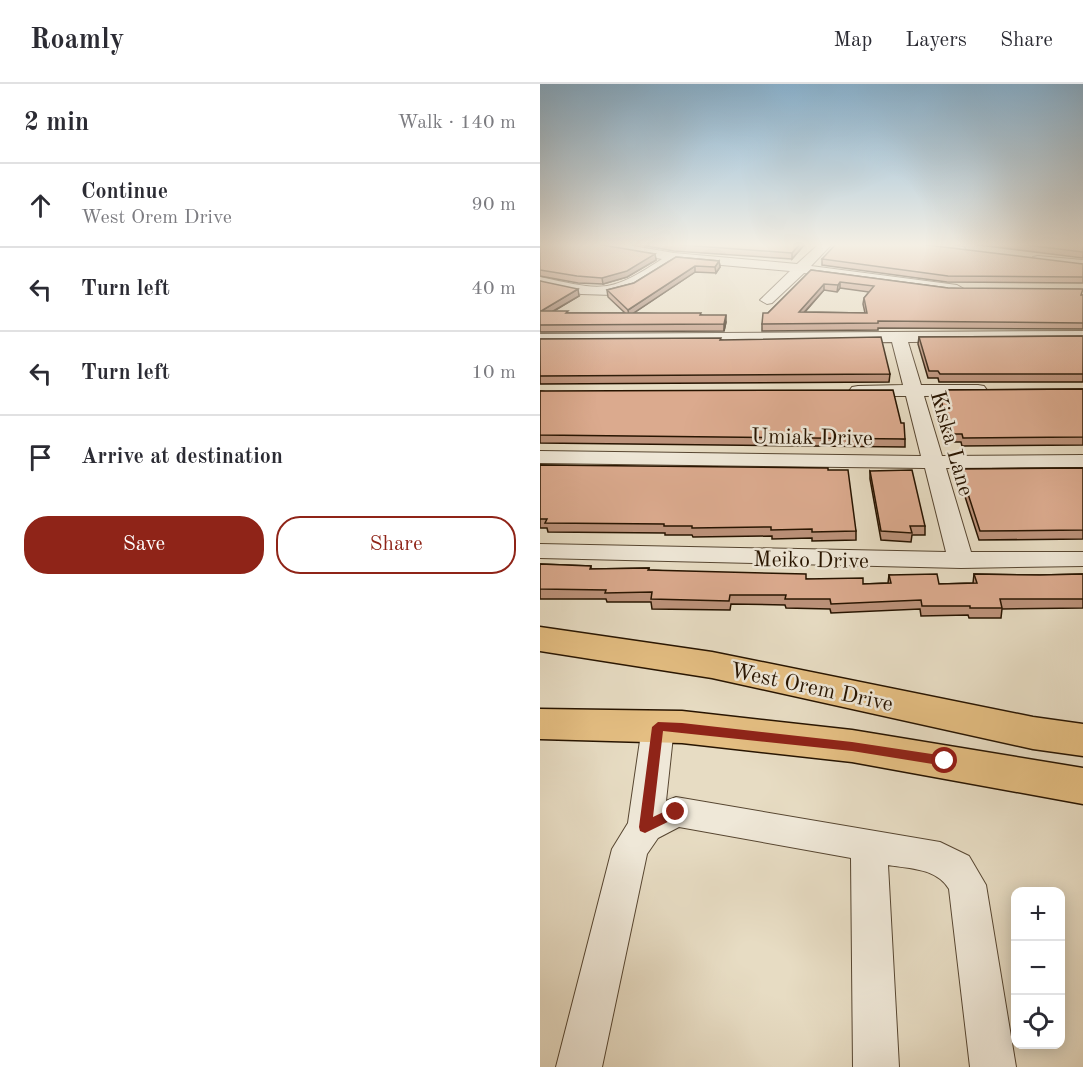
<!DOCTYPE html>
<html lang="en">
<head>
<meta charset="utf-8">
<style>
	:root { --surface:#fff; --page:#f7f7f7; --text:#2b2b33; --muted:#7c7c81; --line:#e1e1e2; --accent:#8f2418 }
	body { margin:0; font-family:"Old Standard TT",serif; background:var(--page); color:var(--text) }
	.controls { position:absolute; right:18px; bottom:18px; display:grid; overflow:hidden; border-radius:12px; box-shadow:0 3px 15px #0003 }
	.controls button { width:54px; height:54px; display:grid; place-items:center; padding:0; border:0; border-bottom:2px solid var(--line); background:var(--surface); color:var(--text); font:30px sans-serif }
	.stop { position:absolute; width:18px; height:18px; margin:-14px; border:4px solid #8f2418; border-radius:50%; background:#fff }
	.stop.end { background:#8f2418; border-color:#fff; box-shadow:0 2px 6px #0008 }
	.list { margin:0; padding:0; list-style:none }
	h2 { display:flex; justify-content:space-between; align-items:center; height:78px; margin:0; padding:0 24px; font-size:26px }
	h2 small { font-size:20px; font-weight:400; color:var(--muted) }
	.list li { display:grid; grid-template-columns:39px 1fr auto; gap:18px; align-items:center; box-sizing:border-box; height:84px; padding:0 24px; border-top:2px solid var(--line) }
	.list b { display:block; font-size:22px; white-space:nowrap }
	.list p { margin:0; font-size:20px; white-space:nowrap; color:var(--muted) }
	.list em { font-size:20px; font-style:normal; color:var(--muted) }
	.actions { display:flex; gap:12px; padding:18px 24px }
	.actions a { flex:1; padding:14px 0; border:2px solid var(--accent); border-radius:24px; text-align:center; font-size:21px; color:var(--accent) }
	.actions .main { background:var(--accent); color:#fff }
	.icon { flex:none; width:33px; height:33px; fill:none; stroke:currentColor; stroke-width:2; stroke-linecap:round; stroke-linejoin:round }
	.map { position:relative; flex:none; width:543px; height:983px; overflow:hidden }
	header { display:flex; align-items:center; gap:36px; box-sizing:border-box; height:84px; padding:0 30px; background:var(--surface); border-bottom:2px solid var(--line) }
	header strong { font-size:28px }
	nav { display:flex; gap:33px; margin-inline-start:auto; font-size:21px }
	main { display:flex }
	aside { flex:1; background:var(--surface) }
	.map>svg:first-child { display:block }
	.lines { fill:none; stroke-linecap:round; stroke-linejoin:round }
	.minor-casing { stroke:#574631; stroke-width:2 }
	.major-casing { stroke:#271400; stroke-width:3 }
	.minor { fill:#efe8d8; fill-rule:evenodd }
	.major { fill:#e4be82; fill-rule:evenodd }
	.wall { fill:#bc927a; stroke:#271400; stroke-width:1.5; fill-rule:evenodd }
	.shaded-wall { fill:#997763; stroke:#271400; stroke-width:1.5 }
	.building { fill:#dbaa8e; stroke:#271400; stroke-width:1.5; fill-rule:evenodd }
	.route { fill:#8f2418 }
	.labels { text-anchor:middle; stroke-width:5; stroke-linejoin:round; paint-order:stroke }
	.street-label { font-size:22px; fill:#271400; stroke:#efe8d8 }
</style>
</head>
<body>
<header>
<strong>Roamly</strong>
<nav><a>Map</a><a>Layers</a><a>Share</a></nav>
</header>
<main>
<aside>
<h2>2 min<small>Walk · 140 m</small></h2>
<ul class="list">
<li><svg class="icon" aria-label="ahead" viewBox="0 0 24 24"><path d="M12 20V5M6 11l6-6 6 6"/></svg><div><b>Continue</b><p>West Orem Drive</p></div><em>90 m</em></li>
<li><svg class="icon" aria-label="left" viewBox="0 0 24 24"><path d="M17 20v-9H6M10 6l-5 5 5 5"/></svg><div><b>Turn left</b></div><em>40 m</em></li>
<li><svg class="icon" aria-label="left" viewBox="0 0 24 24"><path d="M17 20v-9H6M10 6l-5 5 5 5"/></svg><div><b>Turn left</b></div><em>10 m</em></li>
<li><svg class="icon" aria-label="arrive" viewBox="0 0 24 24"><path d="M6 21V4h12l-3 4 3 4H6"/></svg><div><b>Arrive at destination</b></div></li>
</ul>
<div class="actions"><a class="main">Save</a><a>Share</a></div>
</aside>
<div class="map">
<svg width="543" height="983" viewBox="0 0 543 983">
	<rect width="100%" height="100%" fill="#e7dcc3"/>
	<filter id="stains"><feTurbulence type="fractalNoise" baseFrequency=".00333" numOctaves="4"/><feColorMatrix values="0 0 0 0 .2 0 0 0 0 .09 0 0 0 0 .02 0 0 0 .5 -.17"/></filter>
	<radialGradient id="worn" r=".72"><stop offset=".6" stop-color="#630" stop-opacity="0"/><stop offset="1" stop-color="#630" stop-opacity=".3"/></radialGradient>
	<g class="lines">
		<defs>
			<path id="minor" d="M 53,160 L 82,160 L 134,169 L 257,180 L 279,160 L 292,160 L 271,182 L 417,201 L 424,205 L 417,209 L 264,189 L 232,219 L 227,220 L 220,216 L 250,187 L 136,177 L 94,204 L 73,211 L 41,210 L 0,201 L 0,193 C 62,206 67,211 122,175 L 59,164 Z
				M 373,160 L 406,160 L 424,163 L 426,166 L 420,170 L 379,164 Z
				M 498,172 L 543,176 L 543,184 L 493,179 L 492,176 L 493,173 Z
				M 543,247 L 543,257 L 368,258 L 381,301 L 438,301 L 444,302 L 447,306 L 444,310 L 438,311 L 384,312 L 402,372 L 543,371 L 543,383 L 406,384 L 431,468 L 543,468 L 543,482 L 421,484 L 0,474 L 0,460 L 406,468 L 385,384 L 0,379 L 0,367 L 381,372 L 366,312 L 318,312 L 312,311 L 309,307 L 312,303 L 318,302 L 363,301 L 352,258 L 0,260 L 0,250 Z
				M 118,631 L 129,635 L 134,643 L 126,717 L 136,713 L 400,758 L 429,772 L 446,801 L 476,983 L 430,983 L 409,805 C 396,784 371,785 348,781 L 359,983 L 313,983 L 311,774 L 139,743 L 118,754 L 107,770 L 62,983 L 16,983 L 72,765 L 88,739 L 102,643 L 107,635 Z"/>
			<path id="major" d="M 0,543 L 172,568 L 493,633 L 543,640 L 543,672 L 493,665 L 172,594 L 0,567 Z
				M 0,625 L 142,627 L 312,646 L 543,684 L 543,720 L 312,678 L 142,659 L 0,655 Z"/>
		</defs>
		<use href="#minor" class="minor-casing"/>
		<use href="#major" class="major-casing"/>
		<use href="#minor" class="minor"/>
		<use href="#major" class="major"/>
	</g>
	<path class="wall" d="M 0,160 L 115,170 L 116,176 L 87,193 L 63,200 L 38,199 L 0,192 Z
		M 96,160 L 265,160 L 252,175 L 134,167 Z
		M 431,160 L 543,160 L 543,174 Z
		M 136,173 L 179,177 L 180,183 L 176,189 L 155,188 L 94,229 L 161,231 L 186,238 L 184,247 L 0,248 L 0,197 L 39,212 L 14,227 L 28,229 L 85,229 L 68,213 L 67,206 L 94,199 Z
		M 282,175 L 543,180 L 543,199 L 407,198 L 282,181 Z
		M 271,186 L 408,204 L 543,211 L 543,245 L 338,244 L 338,246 L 222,247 L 222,240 L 228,229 ZM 300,204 L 329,208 L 324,214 L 323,220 L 325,229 L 265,228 L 284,206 L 297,208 Z
		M 543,252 L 543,298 L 399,298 L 398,294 L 388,294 L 378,260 L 379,253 Z
		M 0,255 L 181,256 L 350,290 L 349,298 L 0,300 Z
		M 543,305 L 543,361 L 422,362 L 421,358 L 408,358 L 400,323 L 401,315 L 405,315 L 404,313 L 405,306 Z
		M 0,307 L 365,355 L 365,363 L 0,359 Z
		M 0,381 L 288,386 L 316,447 L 316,456 L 272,457 L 272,454 L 232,455 L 232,452 L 153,453 L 152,451 L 125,451 L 125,449 L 8,448 L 7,444 L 0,444 Z
		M 543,384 L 543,455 L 439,456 L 419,394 L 420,385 Z
		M 330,387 L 385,442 L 385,451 L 372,451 L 371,458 L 341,456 L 330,395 Z
		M 0,480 L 51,482 L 51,485 L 109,484 L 109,486 L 266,495 L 323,500 L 348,499 L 349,491 L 399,500 L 433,499 L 434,490 L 500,491 L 543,490 L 543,524 L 462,525 L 461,534 L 429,534 L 428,531 L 381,532 L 380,525 L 291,529 L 290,525 L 246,524 L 245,521 L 191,520 L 190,526 L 112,525 L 111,518 L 67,518 L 66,515 L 0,515 Z"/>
	<path class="shaded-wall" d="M 260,160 L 265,160 L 252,175 L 252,169 Z
		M 115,170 L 116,176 L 87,193 L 63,200 L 62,194 Z
		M 179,177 L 180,183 L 176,189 L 175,183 Z
		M 155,182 L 155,188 L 89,232 L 88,226 Z
		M 300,198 L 300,204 L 297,208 L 298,201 Z
		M 284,200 L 284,206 L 259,234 L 259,228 Z
		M 38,205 L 39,212 L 3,233 L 1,227 Z
		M 186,231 L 186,238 L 184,247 L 184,240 Z"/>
	<path class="building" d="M 0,160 L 57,160 L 115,170 L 87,187 L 62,194 L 37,192 L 0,186 Z
		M 129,160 L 260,160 L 252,169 Z
		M 296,160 L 379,160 L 543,180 L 543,193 L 408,192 L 282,175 Z
		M 478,160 L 543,160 L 543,168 Z
		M 136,173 L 179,177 L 175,183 L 155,182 L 88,226 L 67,206 L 94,199 Z
		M 271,186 L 408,204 L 543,205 L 541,211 L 543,211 L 543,239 L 338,237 L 338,239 L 222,240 L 223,229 L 228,229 ZM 300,198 L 334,202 L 324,214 L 327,229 L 259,228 L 284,200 L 298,201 Z
		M 0,197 L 38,205 L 1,227 L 28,227 L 26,229 L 161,229 L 160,231 L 186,231 L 184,240 L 0,241 Z
		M 543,252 L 543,290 L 400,290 L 398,287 L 389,287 L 379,253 Z
		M 341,253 L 350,290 L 0,292 L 0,255 L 181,254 L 180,256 Z
		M 543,305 L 543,353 L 423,354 L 422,350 L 409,350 L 401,315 L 409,315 L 405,306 Z
		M 353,306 L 361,339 L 364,339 L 365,355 L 0,351 L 0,307 Z
		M 0,381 L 288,384 L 288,386 L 308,386 L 316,447 L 272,448 L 272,445 L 231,446 L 231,443 L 152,444 L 152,442 L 124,442 L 124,440 L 5,439 L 7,435 L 0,435 Z
		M 543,384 L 543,446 L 440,447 L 420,385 Z
		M 372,386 L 385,442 L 370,442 L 372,449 L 341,447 L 330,387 Z
		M 0,480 L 51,482 L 50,485 L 109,484 L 108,486 L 266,490 L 266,495 L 323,494 L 323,500 L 351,499 L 349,491 L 397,490 L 399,500 L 437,499 L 434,490 L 500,491 L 543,490 L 543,515 L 460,515 L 462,524 L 430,524 L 430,522 L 382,522 L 381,516 L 291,520 L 290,515 L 245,515 L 246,511 L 190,511 L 189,517 L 111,515 L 112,508 L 65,509 L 66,506 L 0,505 Z"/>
	<linearGradient id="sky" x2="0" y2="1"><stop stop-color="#89b6d6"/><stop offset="0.54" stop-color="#f4efe4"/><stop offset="1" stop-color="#f4efe4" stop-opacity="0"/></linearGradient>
	<rect width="543" height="298" fill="url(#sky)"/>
	<path class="route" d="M 118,638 L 142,639 L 312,658 L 405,672 L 412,677 L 405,682 L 312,667 L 123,647 L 113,733 L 136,722 L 142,728 L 140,732 L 105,749 L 100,747 L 99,743 L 112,643 Z"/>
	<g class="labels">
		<g class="street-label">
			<text transform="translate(272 352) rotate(1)" y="8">Umiak Drive</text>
			<text transform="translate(413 359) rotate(74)" y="8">Kiska Lane</text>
			<text transform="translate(271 475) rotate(1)" y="8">Meiko Drive</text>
			<text transform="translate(272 602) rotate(12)" y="8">West Orem Drive</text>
		</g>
	</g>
	<rect width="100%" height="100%" filter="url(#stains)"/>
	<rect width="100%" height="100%" fill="url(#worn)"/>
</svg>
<div class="controls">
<button>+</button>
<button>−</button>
<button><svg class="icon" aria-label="locate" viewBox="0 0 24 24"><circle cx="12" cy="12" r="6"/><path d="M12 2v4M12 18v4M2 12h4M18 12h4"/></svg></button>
</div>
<div class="stop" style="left:405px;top:677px"></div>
<div class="stop end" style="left:136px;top:728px"></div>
</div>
</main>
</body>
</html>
